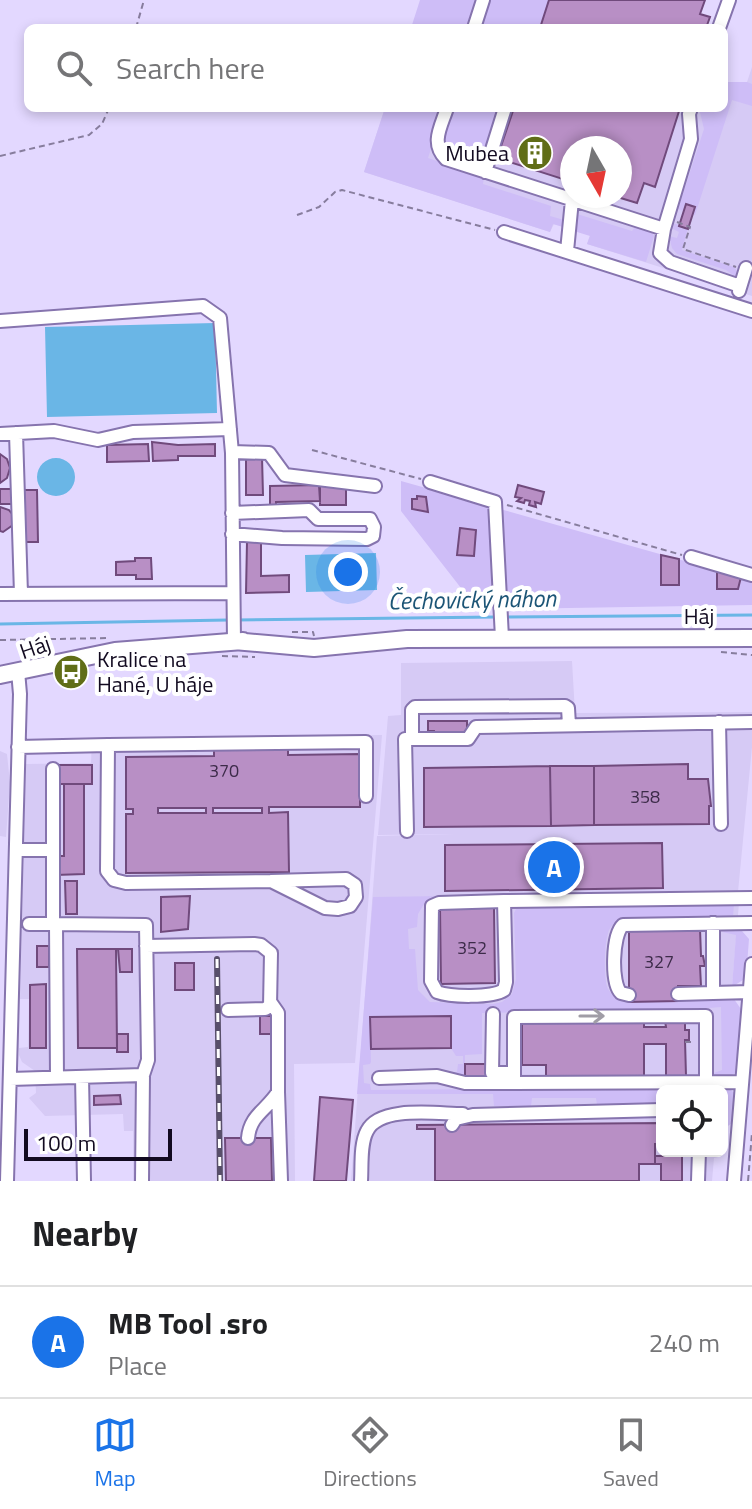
<!DOCTYPE html>
<html lang="en">
<head>
<meta charset="utf-8">
<style>
	:root { --surface:#fff; --page:#f2f2f2; --text:#202124; --muted:#757577; --line:#e0e0e0; --accent:#1a73e8 }
	body { margin:0; font-family:"Titillium Web",sans-serif; background:var(--page); color:var(--text) }
	.controls { position:absolute; right:24px; bottom:24px; display:grid; overflow:hidden; border-radius:12px; box-shadow:0 4px 12px #0003 }
	.controls button { width:72px; height:72px; display:grid; place-items:center; padding:0; border:0; border-bottom:2px solid var(--line); background:var(--surface); color:var(--text); font:40px sans-serif }
	.compass { position:absolute; left:560px; top:136px; width:72px; height:72px; border-radius:50%; background:var(--surface); box-shadow:0 4px 12px #0003; rotate:171deg }
	.scale { position:absolute; left:24px; bottom:20px; width:148px; box-sizing:border-box; padding-left:8px; border:4px solid #120a20; border-top:0; font-size:22px; line-height:28px; white-space:nowrap; color:#120a20; -webkit-text-stroke:6px #fff; paint-order:stroke }
	.you { position:absolute; left:348px; top:572px; width:28px; height:28px; margin:-20px; border:6px solid #fff; border-radius:50%; background:#1a73e8; box-shadow:0 0 0 12px #1a73e833 }
	.badge { display:grid; place-items:center; width:52px; height:52px; border-radius:50%; background:var(--accent); color:#fff; font-size:26px; font-weight:700 }
	.pin { position:absolute; translate:-50% -50%; border:4px solid #fff; box-shadow:0 2px 8px #0006 }
	.list { margin:0; padding:0; list-style:none }
	h2 { display:flex; justify-content:space-between; align-items:center; height:104px; margin:0; padding:0 32px; font-size:34px }
	h2 small { font-size:26px; font-weight:400; color:var(--muted) }
	.list li { display:grid; grid-template-columns:52px 1fr auto; gap:24px; align-items:center; box-sizing:border-box; height:112px; padding:0 32px; border-top:2px solid var(--line) }
	.list b { display:block; font-size:30px; white-space:nowrap }
	.list p { margin:0; font-size:26px; white-space:nowrap; color:var(--muted) }
	.list em { font-size:26px; font-style:normal; color:var(--muted) }
	.icon { flex:none; width:44px; height:44px; fill:none; stroke:currentColor; stroke-width:2; stroke-linecap:round; stroke-linejoin:round }
	.map { position:relative; flex:none; width:752px; height:1181px; overflow:hidden }
	.search { position:absolute; background:var(--surface); box-shadow:0 4px 12px #0003; left:24px; right:24px; top:24px; height:88px; display:flex; align-items:center; gap:20px; box-sizing:border-box; padding:0 28px; border-radius:12px; color:var(--muted); font-size:30px }
	.sheet { height:216px; background:var(--surface) }
	nav { display:flex; justify-content:space-around; align-items:center; box-sizing:border-box; height:112px; border-top:2px solid var(--line); background:var(--surface); font-size:22px; color:var(--muted) }
	nav a { display:grid; justify-items:center; gap:4px }
	nav .on { color:var(--accent) }
	.map>svg:first-child { display:block }
	.built { fill:#d6caf5; fill-rule:evenodd }
	.green { fill:#cebdf7 }
	.water { fill:#6ab6e6 }
	.lines { fill:none; stroke-linecap:round; stroke-linejoin:round }
	.stream { stroke:#6ab6e6; stroke-width:3 }
	.building { fill:#b88fc5; stroke:#704a7c; stroke-width:2; fill-rule:evenodd }
	.minor-casing { stroke:#8674ae; stroke-width:16 }
	.major-casing { stroke:#8674ae; stroke-width:20 }
	.path { stroke:#877d9d; stroke-width:2; stroke-dasharray:6 4; stroke-linecap:butt }
	.minor { stroke:#fff; stroke-width:12 }
	.major { stroke:#fff; stroke-width:16 }
	.rail-casing { stroke:#584f6a; stroke-width:6 }
	.rail { stroke:#fff; stroke-width:3; stroke-dasharray:9; stroke-linecap:butt }
	.oneway { stroke:#a09da6 }
	.labels { text-anchor:middle; stroke-width:8; stroke-linejoin:round; paint-order:stroke }
	.number-label { font-size:18px; fill:#3c2b49 }
	.poi-label { font-size:22px; fill:#120a20; stroke:#fff; text-anchor:end }
	.street-label { font-size:22px; fill:#120a20; stroke:#fff }
	.water-label { font-size:24px; font-style:italic; fill:#1c5576; stroke:#fff }
</style>
</head>
<body>
<div class="map">
<svg width="752" height="1181" viewBox="0 0 752 1181">
	<rect width="100%" height="100%" fill="#e3d8ff"/>
	<path class="built" d="M 752,67 L 752,296 L 587,244 L 590,235 L 554,224 L 550,232 L 364,172 L 385,108 L 724,108 L 724,82 L 747,82 ZM 572,148 L 620,148 L 620,196 L 572,196 Z
		M 572,661 L 575,713 L 752,712 L 752,747 L 738,892 L 520,895 L 739,903 L 722,1108 L 722,1091 L 662,1091 L 662,1151 L 719,1151 L 718,1157 L 714,1158 L 712,1181 L 351,1181 L 377,836 L 455,834 L 378,835 L 388,716 L 401,715 L 401,663 Z
		M 382,735 L 355,1063 L 294,1064 L 295,1181 L 133,1181 L 133,1131 L 124,1131 L 123,1114 L 45,1116 L 29,1098 L 36,1093 L 35,1071 L 22,1062 L 19,1055 L 19,1048 L 28,1047 L 29,999 L 20,999 L 26,764 L 91,763 L 92,739 Z
		M 0,751 L 7,754 L 10,783 L 6,837 L 0,836 Z"/>
	<path class="green" d="M 420,0 L 479,0 L 470,28 L 411,28 Z
		M 486,0 L 549,0 L 540,28 L 477,28 Z
		M 724,82 L 747,82 L 752,84 L 752,106 L 732,100 L 695,215 L 678,209 L 704,129 L 699,108 L 724,108 Z
		M 385,108 L 444,108 L 428,158 L 484,177 L 483,184 L 551,206 L 550,216 L 564,220 L 563,227 L 553,224 L 550,232 L 364,172 Z
		M 450,108 L 498,108 C 493,127 489,154 468,160 L 446,152 L 441,141 Z
		M 577,214 L 632,231 L 636,226 L 650,230 L 654,236 L 646,262 L 587,244 L 590,236 L 574,231 Z
		M 673,223 L 688,228 L 682,250 L 734,267 L 737,271 L 736,277 L 726,270 L 677,254 L 672,248 L 669,236 L 677,238 L 679,232 L 671,228 Z
		M 401,481 L 490,506 L 496,608 L 458,609 L 457,602 L 468,597 L 401,511 Z
		M 500,509 L 752,580 L 752,605 L 506,609 Z
		M 446,896 L 424,904 L 418,914 L 417,927 L 408,929 L 409,949 L 415,949 L 418,990 L 430,1002 L 493,1004 L 502,1002 L 512,994 L 516,979 L 514,913 L 517,907 L 734,903 L 733,917 L 628,919 C 621,920 615,921 611,927 C 604,934 603,980 608,989 C 613,997 621,1000 630,1002 L 734,999 L 743,1012 L 738,1071 C 732,1077 725,1076 716,1076 L 714,1073 L 722,1070 L 721,1007 L 685,1010 L 482,1013 L 482,1054 L 465,1055 L 465,1079 L 452,1076 L 452,1072 L 457,1072 L 458,1064 L 463,1064 L 463,1056 L 456,1056 L 451,1048 L 451,1016 L 370,1018 L 371,1062 L 370,1064 L 363,1065 L 364,1083 L 370,1084 L 371,1090 L 706,1087 L 708,1090 L 726,1086 L 736,1094 C 735,1108 739,1125 722,1128 L 722,1091 L 662,1091 L 662,1105 L 597,1105 L 596,1098 L 532,1098 L 531,1106 L 494,1106 L 493,1094 L 357,1094 L 373,897 Z
		M 729,929 L 742,931 L 749,939 L 746,978 L 732,987 L 736,935 L 722,932 Z"/>
	<path class="water" d="M 215,323 L 217,413 L 47,417 L 45,327 Z
		M37 477a19 19 0 1 1 38 0a19 19 0 1 1-38 0Z
		M 376,553 L 377,590 L 306,592 L 305,555 Z"/>
	<g class="lines">
		<path class="stream" d="M 504,617 L 752,615
			M 236,620 L 496,617
			M 0,624 L 228,620"/>
	</g>
	<path class="building" d="M 549,0 L 705,0 L 700,14 L 710,17 L 706,28 L 540,28 Z
		M 514,108 L 680,108 L 655,187 L 644,183 L 637,203 L 614,196 L 620,196 L 620,148 L 572,148 L 572,182 L 497,158 Z
		M 686,204 L 695,207 L 688,229 L 679,226 Z
		M 152,442 L 178,445 L 215,444 L 215,456 L 178,456 L 178,460 L 153,461 Z
		M 148,444 L 149,461 L 107,462 L 107,445 Z
		M 0,454 L 7,459 L 10,468 L 7,478 L 0,483 Z
		M 246,457 L 262,457 L 263,495 L 246,495 Z
		M 319,485 L 320,501 L 276,502 L 276,507 L 270,507 L 270,486 Z
		M 346,485 L 346,505 L 320,505 L 320,486 Z
		M 518,485 L 544,492 L 541,504 L 535,502 L 536,507 L 529,505 L 530,501 L 525,500 L 524,503 L 517,501 L 521,498 L 515,497 Z
		M 0,489 L 12,489 L 12,504 L 0,504 Z
		M 22,490 L 37,490 L 38,542 L 23,542 Z
		M 417,496 L 426,497 L 428,512 L 412,509 L 412,499 L 417,499 Z
		M 0,507 L 9,510 L 14,516 L 13,525 L 3,532 L 0,531 Z
		M 460,528 L 476,530 L 474,556 L 457,555 Z
		M 247,542 L 261,542 L 261,576 L 289,575 L 289,592 L 246,593 Z
		M 661,555 L 679,559 L 679,585 L 661,585 Z
		M 135,558 L 151,558 L 152,579 L 136,579 L 136,575 L 116,575 L 116,562 L 135,561 Z
		M 717,570 L 741,577 L 738,589 L 717,589 Z
		M 428,721 L 467,721 L 467,735 L 435,736 L 434,731 L 428,731 Z
		M 214,748 L 288,748 L 288,755 L 360,754 L 360,807 L 269,807 L 269,813 L 288,812 L 289,872 L 126,873 L 126,814 L 133,814 L 133,809 L 126,809 L 126,757 L 214,756 ZM 158,808 L 206,808 L 206,813 L 158,813 ZM 213,808 L 262,808 L 262,813 L 213,813 Z
		M 688,764 L 688,779 L 708,779 L 711,806 L 709,806 L 709,824 L 594,825 L 594,766 Z
		M 55,765 L 92,765 L 92,784 L 55,784 Z
		M 550,766 L 551,826 L 424,827 L 424,768 Z
		M 550,766 L 594,766 L 594,825 L 551,826 Z
		M 64,784 L 84,784 L 84,874 L 56,875 L 56,856 L 64,856 Z
		M 662,843 L 663,888 L 445,891 L 445,845 Z
		M 65,881 L 77,881 L 77,914 L 66,914 Z
		M 190,896 L 188,929 L 161,932 L 161,897 Z
		M 440,908 L 494,908 L 495,983 L 441,984 Z
		M 700,929 L 701,956 L 703,956 L 705,966 L 700,966 L 701,986 L 678,986 L 678,1001 L 629,1002 L 629,930 Z
		M 37,946 L 49,946 L 49,967 L 37,967 Z
		M 77,949 L 116,949 L 117,1048 L 78,1048 Z
		M 118,949 L 132,949 L 132,972 L 120,972 Z
		M 175,963 L 194,963 L 194,990 L 175,990 Z
		M 46,984 L 46,1048 L 30,1048 L 30,985 Z
		M 260,1016 L 274,1016 L 274,1034 L 260,1034 Z
		M 451,1016 L 451,1048 L 371,1049 L 370,1017 Z
		M 644,1021 L 644,1027 L 666,1027 L 665,1021 L 685,1021 L 685,1030 L 689,1030 L 689,1040 L 685,1040 L 686,1076 L 666,1076 L 666,1044 L 644,1044 L 644,1076 L 546,1077 L 546,1065 L 522,1065 L 522,1022 Z
		M 117,1034 L 128,1034 L 128,1052 L 117,1052 Z
		M 465,1064 L 487,1064 L 487,1077 L 465,1078 Z
		M 120,1095 L 121,1104 L 94,1105 L 94,1096 Z
		M 320,1097 L 353,1100 L 346,1181 L 314,1181 Z
		M 662,1123 L 662,1144 L 655,1144 L 655,1164 L 639,1164 L 639,1181 L 435,1181 L 435,1129 L 417,1129 L 417,1125 Z
		M 225,1138 L 271,1138 L 272,1181 L 226,1181 Z
		M 655,1156 L 682,1156 L 682,1181 L 661,1181 L 661,1164 L 655,1164 Z"/>
	<g class="lines">
		<defs>
			<path id="minor" d="M 474,28 L 483,0
				M 719,28 L 729,0
				M 447,108 C 441,127 430,143 446,159 L 664,229
				M 691,108 L 689,114 L 691,139 L 664,229 L 660,253 L 670,262 L 740,286
				M 485,172 L 505,108
				M 504,232 L 752,311
				M 567,251 L 572,200
				M 739,291 L 746,268
				M 0,321 L 203,306 L 220,318 L 232,453 L 234,641
				M 16,433 L 21,594
				M 0,434 L 54,431 L 98,440 L 133,432 L 230,429
				M 232,452 L 269,453 L 285,475 L 375,486
				M 430,482 L 495,502 L 502,638
				M 232,534 L 282,538 L 367,539 L 373,536 L 374,527 L 370,519 L 318,519 L 309,510 L 232,513
				M 691,557 L 752,575
				M 0,594 L 233,593
				M 719,722 L 721,824
				M 412,739 L 412,710 L 415,707 L 565,706 L 568,708 L 569,725
				M 108,745 L 366,742 L 366,796
				M 18,747 L 108,745 L 107,871 L 114,880 L 126,883 L 271,881 L 325,908 L 338,909 L 350,906 L 356,897 L 355,885 L 346,879 L 271,881
				M 53,769 L 53,924 L 146,925 L 148,1060 L 143,1075 L 142,1181
				M 407,831 L 405,739 L 468,739 L 476,727 L 752,722
				M 16,850 L 53,850
				M 504,901 L 506,982 L 504,990 C 492,998 450,997 437,992 L 431,981 L 432,906 L 439,903 Z
				M 504,901 L 752,898
				M 29,924 L 53,924
				M 56,924 L 57,1078
				M 146,946 L 254,944 L 261,945 L 271,953 L 270,1006 L 265,1009 L 228,1010
				M 713,993 L 750,992
				M 678,994 L 713,993 L 713,923
				M 629,995 L 621,993 C 611,984 612,935 623,925 L 752,923
				M 493,1014 L 492,1073 L 514,1073
				M 82,1077 L 84,1181
				M 379,1078 L 437,1076 L 465,1083 L 514,1083
				M 10,1079 L 143,1075
				M 706,1082 L 706,1016 L 514,1017 L 514,1083 L 742,1082
				M 278,1092 L 281,1181
				M 452,1125 L 456,1119 L 473,1115 L 662,1110
				M 248,1138 C 250,1115 267,1110 278,1092 L 278,1013 L 271,1003
				M 7,1181 L 20,694 L 18,671
				M 361,1181 C 362,1166 360,1144 367,1131 C 380,1105 438,1114 463,1114
				M 698,1181 L 699,1151
				M 734,1181 L 752,964"/>
			<path id="major" d="M 234,641 L 314,648 L 407,639 L 752,638
				M 0,675 L 115,651 L 243,641"/>
		</defs>
		<use href="#minor" class="minor-casing"/>
		<use href="#major" class="major-casing"/>
		<path class="path" d="M 136,28 L 144,0
			M 0,156 L 89,135 L 102,124 L 109,108
			M 297,215 L 319,207 L 335,192 L 342,190 L 495,230
			M 677,222 L 690,227 L 683,249 L 736,267
			M 312,450 L 421,479
			M 507,505 L 682,555
			M 292,632 L 313,632 L 314,636
			M 0,640 L 110,638
			M 721,652 L 752,655
			M 222,656 L 255,657
			M 685,1042 L 694,1042
			M 748,1181 L 752,1133"/>
		<use href="#minor" class="minor"/>
		<use href="#major" class="major"/>
		<defs>
			<path id="rail" d="M 217,959 L 220,1181"/>
		</defs>
		<use href="#rail" class="rail-casing"/>
		<use href="#rail" class="rail"/>
	</g>
	<defs><path id="oneway-shaft" d="M-6 0H5M1.5-3L5.5 0L1.5 3" fill="none" stroke-width="1.6" stroke-linecap="round" stroke-linejoin="round" transform="scale(2)"/></defs>
	<use class="oneway" href="#oneway-shaft" transform="translate(592 1016)"/>
	<defs>
		<symbol id="building-disc" viewBox="-11 -11 22 22"><circle r="9.5" fill="#606d17" stroke="#fff"/><path d="M-4-6H4V6H1V3H-1V6H-4ZM-2.5-4.3h1.7v1.8h-1.7ZM.8-4.3h1.7v1.8H.8ZM-2.5-1h1.7V.8h-1.7ZM.8-1h1.7V.8H.8Z" fill="#fff"/></symbol>
		<symbol id="bus-disc" viewBox="-11 -11 22 22"><circle r="9.5" fill="#606d17" stroke="#fff"/><path d="M-5-6H5V4H4V6H2V4H-2V6H-4V4H-5ZM-3.5-4V0h7V-4ZM-3.5 1.2v1.5H-2V1.2ZM2 1.2v1.5H3.5V1.2Z" fill="#fff"/></symbol>
	</defs>
	<g fill-rule="evenodd">
		<use href="#building-disc" x="515" y="133" width="40" height="40"/>
		<use href="#bus-disc" x="51" y="652" width="40" height="40"/>
	</g>
	<g class="labels">
		<g class="number-label">
			<text x="224" y="777">370</text>
			<text x="645" y="803">358</text>
			<text x="472" y="954">352</text>
			<text x="659" y="968">327</text>
		</g>
		<g class="poi-label">
			<text x="509" y="161">Mubea</text>
			<text x="97" y="667" text-anchor="start">Kralice na<tspan x="97" dy="25">Hané, U háje</tspan></text>
		</g>
		<g class="street-label">
			<text x="699" y="624">Háj</text>
			<text transform="translate(35 647) rotate(-19)" y="8">Háj</text>
		</g>
		<g class="water-label">
			<text transform="translate(472 600) rotate(-1)" y="8">Čechovický náhon</text>
		</g>
	</g>
</svg>
<div class="controls">
<button><svg class="icon" aria-label="locate" viewBox="0 0 24 24"><circle cx="12" cy="12" r="6"/><path d="M12 2v4M12 18v4M2 12h4M18 12h4"/></svg></button>
</div>
<svg class="compass" viewBox="-18 -18 36 36"><path d="M0-13l5 13h-10z" fill="#e53935"/><path d="M0 13l5-13h-10z" fill="#757577"/></svg>
<div class="scale">100 m</div>
<div class="you"></div>
<div class="pin badge" style="left:554px;top:867px">A</div>
<div class="search"><svg class="icon" aria-label="search" viewBox="0 0 24 24"><circle cx="10" cy="10" r="6"/><path d="M15 15l6 6"/></svg>Search here</div>
</div>
<section class="sheet">
<h2>Nearby<small></small></h2>
<ul class="list">
<li><span class="badge">A</span><div><b>MB Tool .sro</b><p>Place</p></div><em>240 m</em></li>
</ul>
</section>
<nav>
<a class="on"><svg class="icon" aria-label="map" viewBox="0 0 24 24"><path d="M3 6l6-2 6 2 6-2v14l-6 2-6-2-6 2zM9 4v14M15 6v14"/></svg>Map</a>
<a><svg class="icon" aria-label="directions" viewBox="0 0 24 24"><path d="M12 3l9 9-9 9-9-9zM9 14v-3h6M13 9l2 2-2 2"/></svg>Directions</a>
<a><svg class="icon" aria-label="saved" viewBox="0 0 24 24"><path d="M7 4h10v16l-5-4-5 4z"/></svg>Saved</a>
</nav>
</body>
</html>
